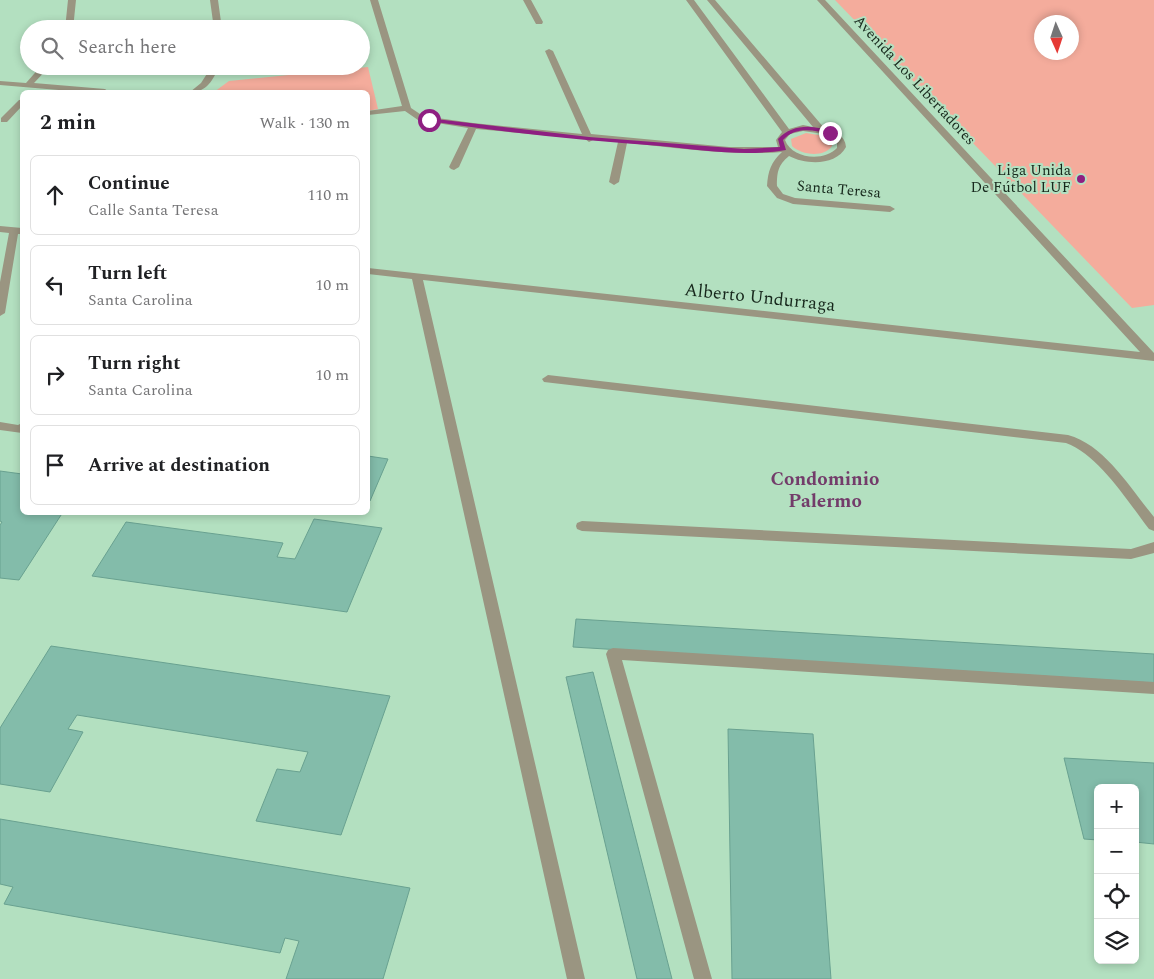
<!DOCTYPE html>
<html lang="en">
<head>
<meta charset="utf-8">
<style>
	:root { --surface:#fff; --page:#f2f2f2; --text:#202124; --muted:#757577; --line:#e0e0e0 }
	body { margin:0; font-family:Spectral,serif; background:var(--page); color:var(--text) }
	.controls { position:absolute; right:15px; bottom:15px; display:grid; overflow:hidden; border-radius:8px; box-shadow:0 2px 8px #0003 }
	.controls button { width:45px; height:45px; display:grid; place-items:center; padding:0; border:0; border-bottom:1px solid var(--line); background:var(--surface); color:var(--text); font:25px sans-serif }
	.compass { position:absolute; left:1034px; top:15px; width:45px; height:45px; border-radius:50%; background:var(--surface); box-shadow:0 2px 8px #0003; rotate:177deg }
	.stop { position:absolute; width:15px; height:15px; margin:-11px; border:4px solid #8e1f81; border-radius:50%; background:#fff }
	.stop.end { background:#8e1f81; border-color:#fff; box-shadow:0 1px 5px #0008 }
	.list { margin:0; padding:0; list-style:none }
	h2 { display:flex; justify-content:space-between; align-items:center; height:65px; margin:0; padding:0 20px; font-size:21px }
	h2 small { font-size:16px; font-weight:400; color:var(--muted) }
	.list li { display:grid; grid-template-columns:32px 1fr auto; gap:15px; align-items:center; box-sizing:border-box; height:80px; margin:0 10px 10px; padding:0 10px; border:1px solid var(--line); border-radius:8px }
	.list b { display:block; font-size:19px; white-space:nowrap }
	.list p { margin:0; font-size:16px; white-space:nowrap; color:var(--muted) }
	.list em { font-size:16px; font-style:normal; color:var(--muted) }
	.icon { flex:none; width:28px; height:28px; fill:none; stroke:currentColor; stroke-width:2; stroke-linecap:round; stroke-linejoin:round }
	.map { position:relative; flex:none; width:1154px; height:979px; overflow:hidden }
	.search { position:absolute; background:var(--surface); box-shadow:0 2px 8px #0003; left:20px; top:20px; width:350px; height:55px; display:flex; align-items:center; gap:12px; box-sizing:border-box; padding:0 18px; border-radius:28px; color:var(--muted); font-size:19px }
	.panel { position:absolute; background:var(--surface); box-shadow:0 2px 8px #0003; left:20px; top:90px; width:350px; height:425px; border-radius:8px }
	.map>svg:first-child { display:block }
	.green { fill:#f4ac9c; fill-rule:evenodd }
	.building { fill:#83bcaa; stroke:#69a190 }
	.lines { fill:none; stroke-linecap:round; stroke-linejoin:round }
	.minor { fill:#9a9581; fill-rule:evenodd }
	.route { fill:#8e1f81 }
	.poi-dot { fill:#8e1f81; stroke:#b3e0c0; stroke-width:2 }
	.labels { text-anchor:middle; stroke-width:4; stroke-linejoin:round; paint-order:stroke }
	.far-street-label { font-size:15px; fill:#17281c; stroke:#b3e0c0 }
	.far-poi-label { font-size:15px; fill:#17281c; stroke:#b3e0c0; text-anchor:end }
	.street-label { font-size:18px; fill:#17281c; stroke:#b3e0c0 }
	.neighbourhood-label { font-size:19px; font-weight:bold; fill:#733c6a; stroke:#b3e0c0 }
</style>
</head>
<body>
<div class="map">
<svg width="1154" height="979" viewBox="0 0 1154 979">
	<rect width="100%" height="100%" fill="#b3e0c0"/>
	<path class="green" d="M 835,0 L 1154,0 L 1154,305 L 1132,308 ZM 1072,22 L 1072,52 L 1042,52 L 1042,22 Z
		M 368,67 L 378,109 L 368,111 L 368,92 L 214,92 L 229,81 Z
		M 806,133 L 825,136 L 832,143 L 832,146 C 824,158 801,155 792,146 L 791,139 Z"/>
	<path class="building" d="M 368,456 L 388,459 L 370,501 L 368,501 Z
		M 0,471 L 22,474 L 22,512 L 63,512 L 19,580 L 0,578 L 0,525 L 2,522 L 0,521 Z
		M 314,519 L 382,528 L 347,612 L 92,576 L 126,522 L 283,543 L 277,557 L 295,559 Z
		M 576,619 L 1154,654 L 1154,683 L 573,647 Z
		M 51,646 L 390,696 L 341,835 L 256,821 L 277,769 L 300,772 L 308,752 L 77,715 L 68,729 L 83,732 L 50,792 L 0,784 L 0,728 Z
		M 593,672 L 672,979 L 637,979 L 566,677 Z
		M 728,729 L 813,734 L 831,979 L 732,979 Z
		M 1064,758 L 1154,763 L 1154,844 L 1135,842 L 1135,788 L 1098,788 L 1098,840 L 1084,839 Z
		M 0,819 L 410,888 L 383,979 L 286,979 L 299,941 L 285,938 L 280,953 L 4,904 L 13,887 L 0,884 Z"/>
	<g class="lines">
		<path class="minor" d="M 68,0 L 76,0 L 73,29 L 65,29 Z
			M 210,0 L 218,0 L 222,29 L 214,29 Z
			M 370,0 L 378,0 L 411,108 L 423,116 L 473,123 L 582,134 L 545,51 L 549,49 L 553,51 L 591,134 L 729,147 L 778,147 L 776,140 L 782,132 L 686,0 L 694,0 L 789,129 L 803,125 L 813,127 L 707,0 L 715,0 L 825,129 C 835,131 845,135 846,147 C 836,166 806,165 789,156 C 778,165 777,172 777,186 L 783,194 L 795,198 L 890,206 L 895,209 L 890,212 L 793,204 L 777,198 L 767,186 C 768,171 771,162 782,152 C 731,156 679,148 627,143 L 619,182 L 614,185 L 609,182 L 618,142 L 593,140 L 589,142 L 585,139 L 476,129 L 459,167 L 454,170 L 451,169 L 449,167 L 468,128 L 418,120 L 405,111 L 368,115 L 368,111 L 402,106 ZM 803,131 L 824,134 L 837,142 L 837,148 C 824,162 792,159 785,140 L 790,134 Z
			M 523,0 L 531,0 L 543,22 L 542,24 L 536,24 Z
			M 817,0 L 825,0 L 1154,353 L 1154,361 L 423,280 L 585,979 L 567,979 L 412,279 L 368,274 L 368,268 L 1140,352 Z
			M 41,66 L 50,66 L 34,83 L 105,89 L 109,92 L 82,92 L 0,85 L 0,81 L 26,83 Z
			M 212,66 L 220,66 C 212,80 208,92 190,92 L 201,83 Z
			M 19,100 L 22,100 L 22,106 L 7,122 L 1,122 L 1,118 Z
			M 0,226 L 22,228 L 22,234 L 18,234 L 5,313 L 0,316 L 0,282 L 9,233 L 0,232 Z
			M 548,375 L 1068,435 C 1105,445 1130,488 1154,517 L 1154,531 L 1149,529 C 1128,502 1099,455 1066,443 L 544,382 L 542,379 Z
			M 0,422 L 18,425 L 22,423 L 22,433 L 0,430 Z
			M 582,521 L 1131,549 L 1154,542 L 1154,553 L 1131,559 L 582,531 L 577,529 L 576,526 L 577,523 Z
			M 613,648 L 1154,682 L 1154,694 L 622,660 L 712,979 L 694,979 L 606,654 L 608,650 Z"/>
	</g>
	<path class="route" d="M 427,118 L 589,137 L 744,149 L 780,147 L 778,139 C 792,124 815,124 832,133 L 830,134 C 813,130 796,126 783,140 L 786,150 C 744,157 701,150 660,146 C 583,140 506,133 429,121 Z"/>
	<circle class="poi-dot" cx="1081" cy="179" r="5"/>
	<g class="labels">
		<g class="far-street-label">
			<text transform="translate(915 80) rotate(47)" y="5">Avenida Los Libertadores</text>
			<text transform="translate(839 189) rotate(5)" y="5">Santa Teresa</text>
		</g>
		<g class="far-poi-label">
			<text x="1071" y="175">Liga Unida<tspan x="1071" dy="17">De Fútbol LUF</tspan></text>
		</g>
		<g class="street-label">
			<text transform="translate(760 297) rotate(6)" y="6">Alberto Undurraga</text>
		</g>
		<g class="neighbourhood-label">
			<text x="825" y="485">Condominio<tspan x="825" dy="22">Palermo</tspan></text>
		</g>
	</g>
</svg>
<div class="controls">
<button>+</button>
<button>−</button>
<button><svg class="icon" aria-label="locate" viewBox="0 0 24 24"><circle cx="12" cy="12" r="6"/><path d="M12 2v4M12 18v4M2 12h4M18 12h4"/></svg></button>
<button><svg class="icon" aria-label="layers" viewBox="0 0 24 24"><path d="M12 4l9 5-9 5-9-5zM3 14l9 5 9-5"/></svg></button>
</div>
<svg class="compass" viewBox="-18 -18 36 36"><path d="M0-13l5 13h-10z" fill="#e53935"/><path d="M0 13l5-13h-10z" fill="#757577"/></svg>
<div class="stop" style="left:429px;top:120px"></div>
<div class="stop end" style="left:830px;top:133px"></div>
<div class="search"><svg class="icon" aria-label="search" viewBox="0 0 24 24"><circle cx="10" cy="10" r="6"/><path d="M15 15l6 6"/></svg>Search here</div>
<section class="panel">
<h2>2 min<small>Walk · 130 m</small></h2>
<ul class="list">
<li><svg class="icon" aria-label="ahead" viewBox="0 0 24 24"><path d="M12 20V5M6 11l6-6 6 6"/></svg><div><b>Continue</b><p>Calle Santa Teresa</p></div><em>110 m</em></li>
<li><svg class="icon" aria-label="left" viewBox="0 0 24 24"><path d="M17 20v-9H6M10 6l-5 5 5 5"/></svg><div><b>Turn left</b><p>Santa Carolina</p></div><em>10 m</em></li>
<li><svg class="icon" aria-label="right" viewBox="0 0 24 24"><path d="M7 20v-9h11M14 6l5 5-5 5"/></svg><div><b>Turn right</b><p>Santa Carolina</p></div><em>10 m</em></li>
<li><svg class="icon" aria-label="arrive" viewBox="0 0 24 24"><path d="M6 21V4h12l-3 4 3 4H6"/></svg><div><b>Arrive at destination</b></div></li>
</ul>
</section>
</div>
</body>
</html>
